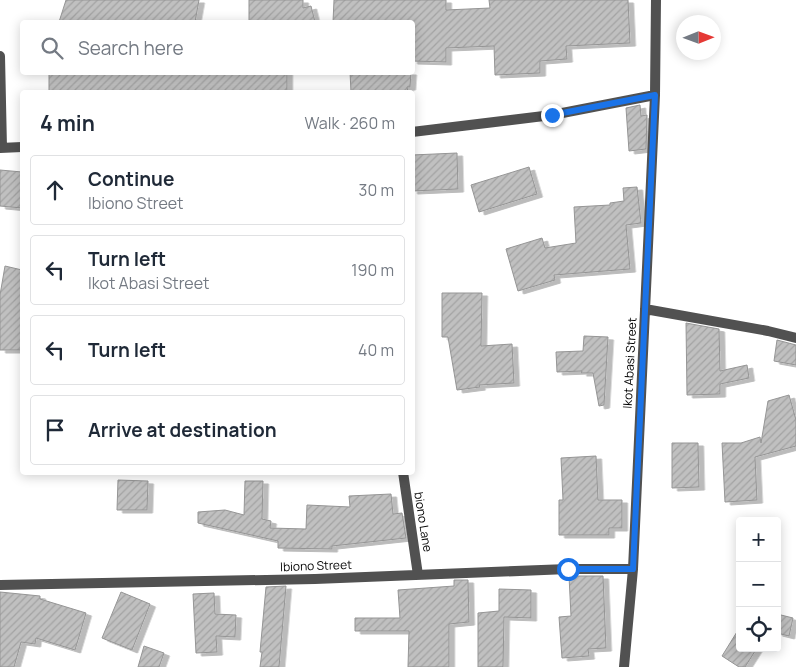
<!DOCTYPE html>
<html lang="en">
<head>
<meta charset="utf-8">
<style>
	:root { --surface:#fff; --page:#f6f6f7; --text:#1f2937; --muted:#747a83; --line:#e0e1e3 }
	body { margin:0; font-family:Manrope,sans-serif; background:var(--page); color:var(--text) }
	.controls { position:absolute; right:15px; bottom:15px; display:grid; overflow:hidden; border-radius:5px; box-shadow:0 2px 12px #0003 }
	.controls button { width:45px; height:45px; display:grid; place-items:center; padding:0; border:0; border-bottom:1px solid var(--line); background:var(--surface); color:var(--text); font:25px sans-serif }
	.compass { position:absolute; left:676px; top:15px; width:45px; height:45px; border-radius:50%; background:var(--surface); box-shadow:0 2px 12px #0003; rotate:89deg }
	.stop { position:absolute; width:15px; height:15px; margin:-11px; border:4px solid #1a73e8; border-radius:50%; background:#fff }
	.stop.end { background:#1a73e8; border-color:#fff; box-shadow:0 1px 5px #0008 }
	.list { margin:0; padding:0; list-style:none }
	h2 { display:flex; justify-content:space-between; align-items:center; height:65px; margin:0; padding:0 20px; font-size:21px }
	h2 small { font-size:16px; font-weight:400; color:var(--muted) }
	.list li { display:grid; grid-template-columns:32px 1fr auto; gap:15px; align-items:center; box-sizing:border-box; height:70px; margin:0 10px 10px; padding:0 10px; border:1px solid var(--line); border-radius:5px }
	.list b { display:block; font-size:19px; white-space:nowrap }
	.list p { margin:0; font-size:16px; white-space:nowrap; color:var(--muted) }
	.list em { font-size:16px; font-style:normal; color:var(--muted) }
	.icon { flex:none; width:28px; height:28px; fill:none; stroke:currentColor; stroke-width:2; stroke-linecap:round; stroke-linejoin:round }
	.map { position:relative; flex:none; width:796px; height:667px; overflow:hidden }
	.search { position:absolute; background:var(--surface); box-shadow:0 2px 12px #0003; left:20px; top:20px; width:395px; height:55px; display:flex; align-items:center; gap:12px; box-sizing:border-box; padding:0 18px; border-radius:5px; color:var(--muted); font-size:19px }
	.panel { position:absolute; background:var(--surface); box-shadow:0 2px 12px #0003; left:20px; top:90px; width:395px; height:385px; border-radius:5px }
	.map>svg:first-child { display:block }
	.building { fill:url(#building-hatch); stroke:#959595; filter:url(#shadow) }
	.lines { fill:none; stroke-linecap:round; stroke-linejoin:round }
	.street { stroke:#515151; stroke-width:10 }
	.route { stroke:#1a73e8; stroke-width:6 }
	.labels { text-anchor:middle; stroke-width:4; stroke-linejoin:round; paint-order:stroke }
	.street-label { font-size:12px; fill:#000; stroke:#fff }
</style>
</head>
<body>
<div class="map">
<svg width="796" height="667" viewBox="0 0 796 667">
	<defs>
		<pattern id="building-hatch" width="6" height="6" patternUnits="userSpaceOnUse" patternTransform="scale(1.25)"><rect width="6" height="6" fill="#c0c0c0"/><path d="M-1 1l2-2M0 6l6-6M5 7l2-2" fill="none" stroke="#a3a3a3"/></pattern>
		<filter id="shadow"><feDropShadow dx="5.5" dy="3" stdDeviation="0" flood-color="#0004"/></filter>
	</defs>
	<rect width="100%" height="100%" fill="#fff"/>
	<path class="building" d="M 66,0 L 199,0 L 195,22 L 59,22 Z
		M 249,0 L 303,0 L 303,8 L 311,6 L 315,22 L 249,22 Z
		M 334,0 L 446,0 L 446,10 L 490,8 L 489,0 L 628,0 L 630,43 L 566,46 L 567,59 L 540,61 L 540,73 L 495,75 L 494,46 L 446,48 L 446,62 L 412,61 L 412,22 L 333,22 Z
		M 49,72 L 287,72 L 287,92 L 102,91 L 102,92 L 49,92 Z
		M 350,72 L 411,72 L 410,87 L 407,87 L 408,92 L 351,92 Z
		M 640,105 L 641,116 L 647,115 L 646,149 L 629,151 L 626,108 Z
		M 457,153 L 458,189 L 412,191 L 412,155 Z
		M 529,167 L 537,194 L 479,212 L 471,185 Z
		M 0,170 L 22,172 L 22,208 L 0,206 Z
		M 637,187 L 641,223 L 626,225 L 630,269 L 554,275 L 555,280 L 518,291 L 506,249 L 542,238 L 545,248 L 576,243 L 574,207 L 610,205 L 610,203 L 624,201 L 623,188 Z
		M 5,266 L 22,270 L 22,350 L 0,350 L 0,295 Z
		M 442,293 L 482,293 L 481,346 L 512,344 L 514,383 L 479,385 L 480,387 L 457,390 L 448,337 L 442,337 Z
		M 686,323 L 719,329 L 720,371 L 747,365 L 749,378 L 720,384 L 720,394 L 687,395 Z
		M 584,336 L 608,337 L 604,405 L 599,406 L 593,373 L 581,373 L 582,371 L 557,372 L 556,352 L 583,351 Z
		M 777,340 L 796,345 L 796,365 L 774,361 Z
		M 789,395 L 796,420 L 796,446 L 755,457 L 757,500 L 725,502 L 722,443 L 741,443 L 760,437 L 761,443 L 768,401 Z
		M 672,443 L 698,443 L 699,487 L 672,488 Z
		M 596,456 L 598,500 L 622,500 L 622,528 L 609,528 L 609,535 L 559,535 L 559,500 L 563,500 L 561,458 Z
		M 118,480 L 148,481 L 147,510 L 117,510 Z
		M 245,481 L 263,481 L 262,519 L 271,521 L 270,528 L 306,529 L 307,505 L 350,507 L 349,496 L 391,494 L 393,514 L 402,513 L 406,538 L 332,546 L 332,549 L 278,548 L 278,541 L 198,523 L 198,512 L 225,510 L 244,515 Z
		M 569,576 L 603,576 L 606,648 L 588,649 L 589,656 L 562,658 L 559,617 L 571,616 Z
		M 454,580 L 468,580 L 469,622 L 449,624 L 449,667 L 408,667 L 409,631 L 355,631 L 355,618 L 400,618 L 398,590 L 454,586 Z
		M 286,586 L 279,667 L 260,667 L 262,652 L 260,652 L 266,587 Z
		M 499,589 L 531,590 L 531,618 L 504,617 L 503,667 L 478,667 L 478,613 L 499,611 Z
		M 0,592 L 40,596 L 40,599 L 86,613 L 75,650 L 36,638 L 35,644 L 21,642 L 14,667 L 0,667 Z
		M 121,592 L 150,604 L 132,650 L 102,638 Z
		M 214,593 L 215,614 L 236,615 L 235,637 L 216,636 L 217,652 L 196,653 L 193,594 Z
		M 777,614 L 793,618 L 789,636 L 777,633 Z
		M 740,627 L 740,648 L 757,648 L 745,667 L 739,667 L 722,656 Z
		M 144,646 L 164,653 L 159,667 L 138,667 Z"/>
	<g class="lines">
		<path class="street" d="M 0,56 L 2,148
			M 412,132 L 552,115 L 655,95
			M 0,148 L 22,147
			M 645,309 L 768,331 L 796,338
			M 403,472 L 418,575
			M 0,585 L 315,579 L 568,569 L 633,569
			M 624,667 L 633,569 L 655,95 L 656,0"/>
	</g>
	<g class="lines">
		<path class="route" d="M 552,115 L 655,95 L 633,569 L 568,569"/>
	</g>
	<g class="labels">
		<g class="street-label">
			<text transform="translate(630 363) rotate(-87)" y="4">Ikot Abasi Street</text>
			<text transform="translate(423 522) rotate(81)" y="4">biono Lane</text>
			<text transform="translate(316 566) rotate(-2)" y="4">Ibiono Street</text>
		</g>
	</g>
</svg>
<div class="controls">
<button>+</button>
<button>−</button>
<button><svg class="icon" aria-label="locate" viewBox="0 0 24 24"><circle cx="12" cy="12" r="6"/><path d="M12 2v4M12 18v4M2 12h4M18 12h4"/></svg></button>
</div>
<svg class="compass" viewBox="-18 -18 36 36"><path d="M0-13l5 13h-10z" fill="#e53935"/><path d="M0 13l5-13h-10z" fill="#747a83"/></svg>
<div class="stop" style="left:568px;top:569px"></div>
<div class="stop end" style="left:552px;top:115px"></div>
<div class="search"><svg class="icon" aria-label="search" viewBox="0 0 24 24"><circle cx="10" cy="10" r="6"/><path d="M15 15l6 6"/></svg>Search here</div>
<section class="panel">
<h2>4 min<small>Walk · 260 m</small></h2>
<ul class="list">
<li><svg class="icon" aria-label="ahead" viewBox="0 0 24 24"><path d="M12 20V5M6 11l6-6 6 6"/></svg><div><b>Continue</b><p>Ibiono Street</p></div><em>30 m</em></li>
<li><svg class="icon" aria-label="left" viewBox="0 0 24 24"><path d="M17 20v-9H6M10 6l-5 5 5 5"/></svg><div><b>Turn left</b><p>Ikot Abasi Street</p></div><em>190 m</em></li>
<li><svg class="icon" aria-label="left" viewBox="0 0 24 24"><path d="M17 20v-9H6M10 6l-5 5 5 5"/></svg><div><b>Turn left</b></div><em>40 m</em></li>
<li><svg class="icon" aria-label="arrive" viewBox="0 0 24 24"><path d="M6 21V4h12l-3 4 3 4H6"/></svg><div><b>Arrive at destination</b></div></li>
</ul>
</section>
</div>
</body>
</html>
